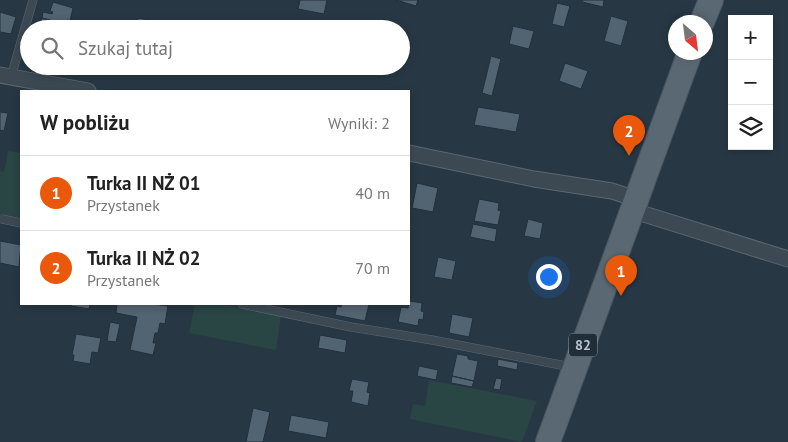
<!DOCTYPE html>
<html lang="pl">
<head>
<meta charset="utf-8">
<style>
	:root { --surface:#fff; --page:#f6f6f6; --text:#222; --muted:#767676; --line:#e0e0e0; --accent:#ea580c }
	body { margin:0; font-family:"PT Sans",sans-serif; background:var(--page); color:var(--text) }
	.controls { position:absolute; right:15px; top:15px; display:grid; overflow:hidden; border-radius:0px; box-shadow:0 2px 8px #0003 }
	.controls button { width:45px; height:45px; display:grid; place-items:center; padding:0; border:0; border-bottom:1px solid var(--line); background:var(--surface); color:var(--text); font:25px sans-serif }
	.compass { position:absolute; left:668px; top:15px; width:45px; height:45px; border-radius:50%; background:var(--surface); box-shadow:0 2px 8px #0003; rotate:152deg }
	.you { position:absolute; left:548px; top:276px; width:18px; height:18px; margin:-12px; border:4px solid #fff; border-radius:50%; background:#1a73e8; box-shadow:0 0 0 8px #1a73e833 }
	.badge { display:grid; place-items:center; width:32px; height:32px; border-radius:50%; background:var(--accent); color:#fff; font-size:16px; font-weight:700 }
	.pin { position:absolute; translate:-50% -41px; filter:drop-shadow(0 1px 2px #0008) }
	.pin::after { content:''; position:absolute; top:26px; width:18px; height:15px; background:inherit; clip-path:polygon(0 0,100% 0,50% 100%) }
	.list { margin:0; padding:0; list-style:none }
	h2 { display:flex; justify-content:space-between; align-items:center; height:65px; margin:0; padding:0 20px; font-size:21px }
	h2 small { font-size:16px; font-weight:400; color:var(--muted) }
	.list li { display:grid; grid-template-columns:32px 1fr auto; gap:15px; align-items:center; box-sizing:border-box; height:75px; padding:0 20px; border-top:1px solid var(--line) }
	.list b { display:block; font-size:19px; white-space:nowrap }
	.list p { margin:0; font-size:16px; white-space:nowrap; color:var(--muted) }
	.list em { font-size:16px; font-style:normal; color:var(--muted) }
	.icon { flex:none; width:28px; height:28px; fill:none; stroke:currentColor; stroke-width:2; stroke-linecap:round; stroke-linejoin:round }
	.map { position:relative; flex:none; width:788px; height:442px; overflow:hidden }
	.search { position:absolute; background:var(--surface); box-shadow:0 2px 8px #0003; left:20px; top:20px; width:390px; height:55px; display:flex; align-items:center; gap:12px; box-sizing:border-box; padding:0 18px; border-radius:28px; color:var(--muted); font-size:19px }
	.panel { position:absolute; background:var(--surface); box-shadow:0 2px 8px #0003; left:20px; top:90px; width:390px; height:215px; border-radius:0px }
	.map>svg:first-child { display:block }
	.green { fill:#294544 }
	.building { fill:#526371; stroke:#22303b }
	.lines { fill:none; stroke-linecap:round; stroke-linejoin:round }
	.lane-casing { stroke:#5a6771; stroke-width:9 }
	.street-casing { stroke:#5a6771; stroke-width:17 }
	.primary-casing { stroke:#485560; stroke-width:26 }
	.lane { stroke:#3c4953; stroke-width:8 }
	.street { stroke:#3c4953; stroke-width:15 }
	.primary { stroke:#5a6873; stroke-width:24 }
	.labels { text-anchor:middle; stroke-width:4; stroke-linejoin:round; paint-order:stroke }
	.shield { fill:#202e39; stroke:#8b97a1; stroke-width:1 }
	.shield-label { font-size:14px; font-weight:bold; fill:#b9c4cd }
</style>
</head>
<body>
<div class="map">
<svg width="788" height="442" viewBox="0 0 788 442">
	<rect width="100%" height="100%" fill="#273844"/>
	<path class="green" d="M 8,151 L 21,153 L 21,218 L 0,214 L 0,171 L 4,172 Z
		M 195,304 L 222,304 L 281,315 L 276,350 L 189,333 Z
		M 429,380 L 537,401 L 522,442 L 410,419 L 413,404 L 425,406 Z"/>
	<path class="building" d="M 300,0 L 327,0 L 324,14 L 298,9 Z
		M 396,0 L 418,0 L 416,6 Z
		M 583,0 L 604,0 L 603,7 L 582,2 Z
		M 53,2 L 73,8 L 70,21 L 67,20 L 66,25 L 42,18 L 43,12 L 52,14 L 53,12 L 50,11 Z
		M 557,3 L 570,6 L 564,27 L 552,24 Z
		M 0,12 L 16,17 L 11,34 L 0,32 Z
		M 611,16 L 628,21 L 621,46 L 604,41 Z
		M 42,18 L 66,25 L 65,29 L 48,29 L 49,27 L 40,24 Z
		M 138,18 L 161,22 L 159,29 L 136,29 Z
		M 513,26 L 534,31 L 529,49 L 509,44 Z
		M 491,56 L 501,59 L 492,96 L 482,93 Z
		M 565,63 L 588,71 L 581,89 L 559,81 Z
		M 478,107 L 520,114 L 516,132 L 474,125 Z
		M 0,112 L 8,113 L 4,131 L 0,130 Z
		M 417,183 L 438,188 L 433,212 L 412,208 Z
		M 479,199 L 499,203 L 498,210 L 501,211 L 498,225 L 474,221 Z
		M 528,219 L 543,223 L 540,239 L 524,236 Z
		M 473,224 L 497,229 L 495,242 L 470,237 Z
		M 0,241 L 21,245 L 19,267 L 0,263 Z
		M 438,257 L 456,261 L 452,280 L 434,277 Z
		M 410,301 L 422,303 L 421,311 L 424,312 L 423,320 L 419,319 L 418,326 L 398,322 L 401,307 L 408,308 Z
		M 72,304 L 90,304 L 89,309 L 71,306 Z
		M 117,304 L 153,304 L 168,306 L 165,324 L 160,323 L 158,333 L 155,333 L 153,343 L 156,343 L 153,355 L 130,350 L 137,317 L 116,313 Z
		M 342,304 L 369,304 L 365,321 L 335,315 L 337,306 L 341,307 Z
		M 452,314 L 473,318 L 469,337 L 449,333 Z
		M 110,322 L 120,324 L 116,342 L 107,341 Z
		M 76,334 L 101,338 L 98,353 L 92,352 L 90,364 L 73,361 L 74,355 L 72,355 Z
		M 320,335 L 347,340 L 345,353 L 318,348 Z
		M 457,354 L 468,356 L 468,359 L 478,361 L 474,381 L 452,376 Z
		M 498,359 L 518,363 L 517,370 L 497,366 Z
		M 419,366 L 438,370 L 436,380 L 417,376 Z
		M 452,376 L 474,381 L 472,387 L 451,383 Z
		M 496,378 L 502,379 L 500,390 L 493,389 Z
		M 352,379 L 369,382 L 367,392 L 370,393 L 368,406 L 351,402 L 353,391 L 349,391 Z
		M 253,408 L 270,412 L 263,442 L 246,442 Z
		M 291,415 L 329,422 L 326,438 L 288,431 Z"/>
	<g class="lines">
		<defs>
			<path id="lane" d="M 11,77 L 33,0
				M 2,219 L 21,223
				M 242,304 L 351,327 L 432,340 L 571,367"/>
			<path id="street" d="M 0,75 L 88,91
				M 409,153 L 534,179 L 612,191 L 636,199
				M 631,210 L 788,259"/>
			<path id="primary" d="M 702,22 L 711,0
				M 548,442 L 690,52"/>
		</defs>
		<use href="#lane" class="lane-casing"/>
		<use href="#street" class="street-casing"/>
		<use href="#primary" class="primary-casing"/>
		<use href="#lane" class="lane"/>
		<use href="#street" class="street"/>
		<use href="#primary" class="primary"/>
	</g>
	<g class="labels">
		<rect class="shield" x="569" y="333.5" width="28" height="23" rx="4"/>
		<g class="shield-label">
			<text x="583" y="350">82</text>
		</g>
	</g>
</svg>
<div class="controls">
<button>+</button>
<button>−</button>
<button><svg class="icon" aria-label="layers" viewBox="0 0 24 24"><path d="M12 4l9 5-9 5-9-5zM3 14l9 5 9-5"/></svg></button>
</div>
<svg class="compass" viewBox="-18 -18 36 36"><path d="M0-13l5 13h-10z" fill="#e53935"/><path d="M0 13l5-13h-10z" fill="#767676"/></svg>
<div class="you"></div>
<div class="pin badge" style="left:621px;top:296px">1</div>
<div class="pin badge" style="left:629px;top:156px">2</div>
<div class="search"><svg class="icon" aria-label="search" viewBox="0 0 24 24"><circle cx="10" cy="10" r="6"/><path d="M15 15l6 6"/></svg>Szukaj tutaj</div>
<section class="panel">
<h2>W pobliżu<small>Wyniki: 2</small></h2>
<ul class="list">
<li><span class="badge">1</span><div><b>Turka II NŻ 01</b><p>Przystanek</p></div><em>40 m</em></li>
<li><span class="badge">2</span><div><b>Turka II NŻ 02</b><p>Przystanek</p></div><em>70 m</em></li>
</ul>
</section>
</div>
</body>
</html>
